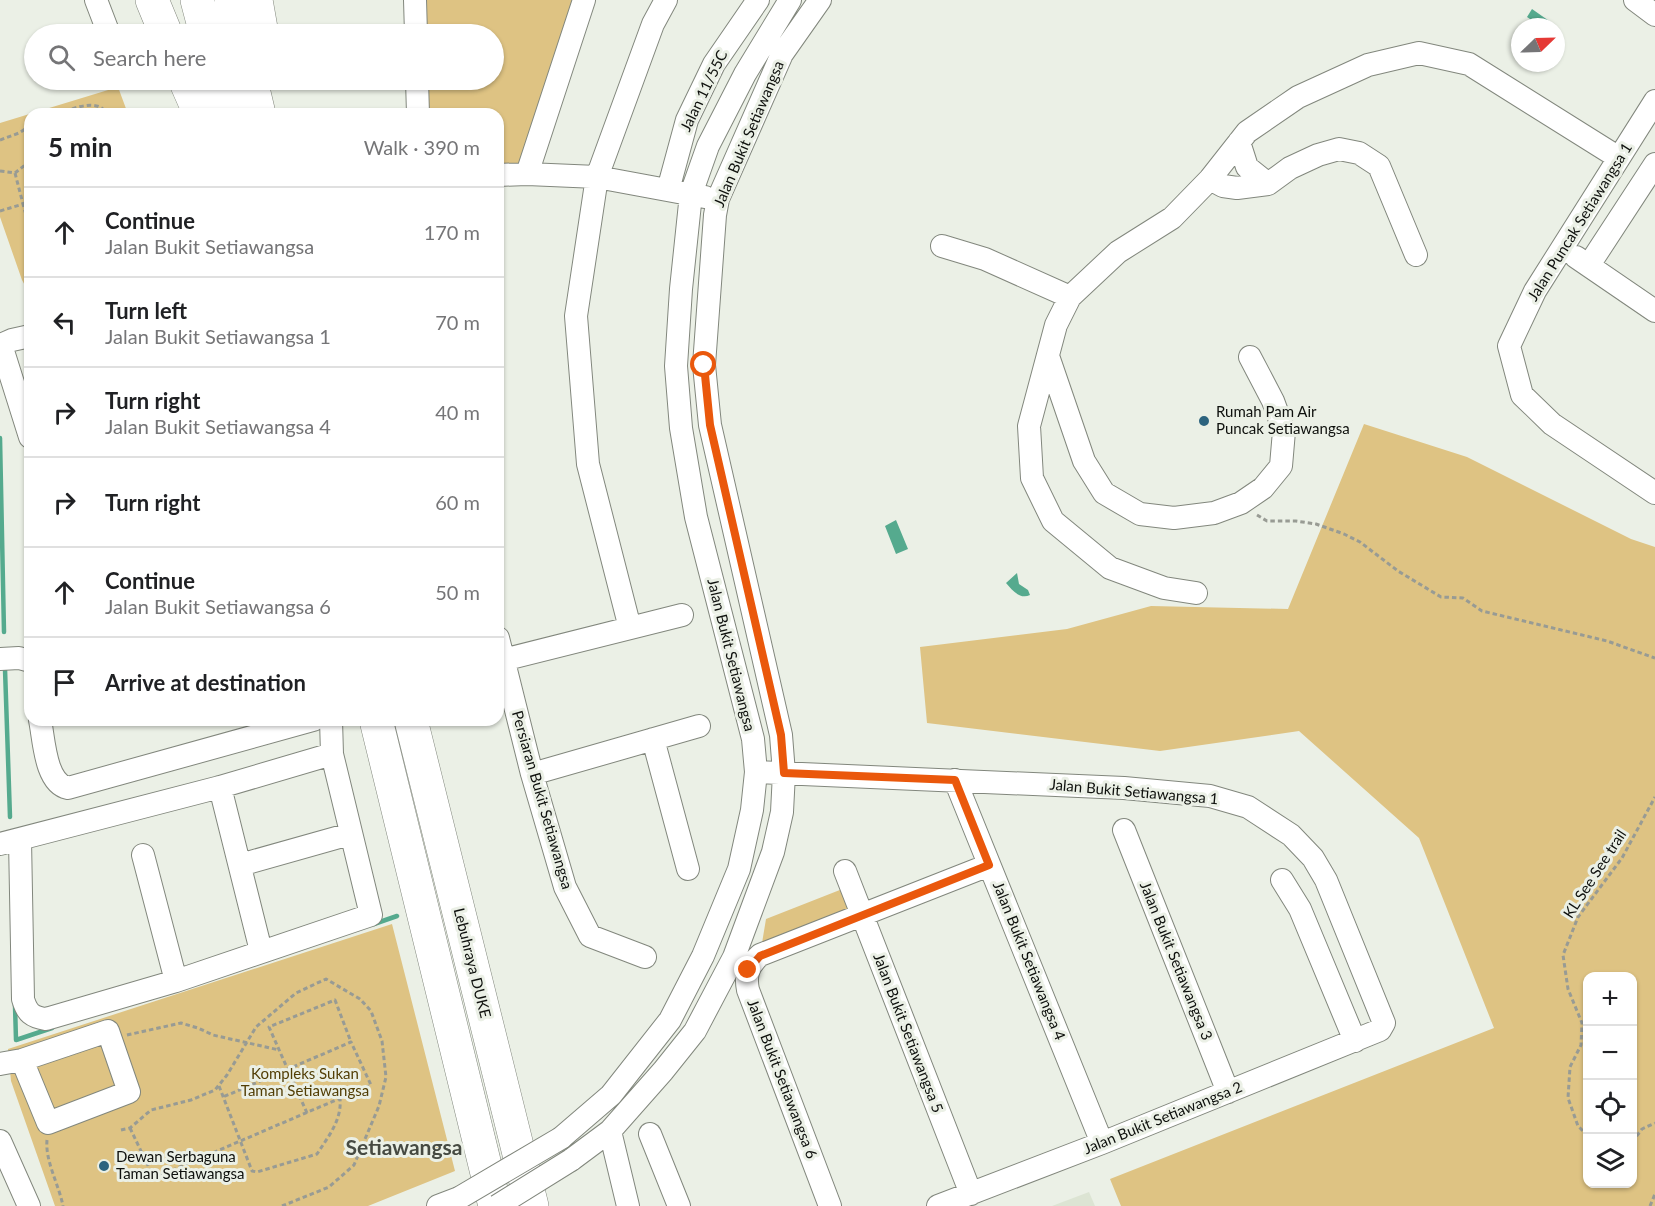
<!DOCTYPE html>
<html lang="en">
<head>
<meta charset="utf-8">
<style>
	:root { --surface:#fff; --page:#f6f6f6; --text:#202124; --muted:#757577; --line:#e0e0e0 }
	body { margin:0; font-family:Lato,sans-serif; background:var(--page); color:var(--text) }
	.controls { position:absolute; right:18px; bottom:18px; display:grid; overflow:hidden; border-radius:12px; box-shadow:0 2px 4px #0004 }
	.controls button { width:54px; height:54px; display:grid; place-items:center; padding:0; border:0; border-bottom:2px solid var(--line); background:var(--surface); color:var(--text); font:30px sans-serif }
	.compass { position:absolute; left:1511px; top:18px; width:54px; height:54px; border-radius:50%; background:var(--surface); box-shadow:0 2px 4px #0004; rotate:67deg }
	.stop { position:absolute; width:18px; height:18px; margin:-14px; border:4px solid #ea580c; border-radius:50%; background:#fff }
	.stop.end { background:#ea580c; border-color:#fff; box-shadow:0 2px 6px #0008 }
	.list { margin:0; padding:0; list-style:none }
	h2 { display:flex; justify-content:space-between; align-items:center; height:78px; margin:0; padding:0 24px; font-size:26px }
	h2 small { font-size:20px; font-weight:400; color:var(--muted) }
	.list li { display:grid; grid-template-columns:39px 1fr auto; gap:18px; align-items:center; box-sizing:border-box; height:90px; padding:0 24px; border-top:2px solid var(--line) }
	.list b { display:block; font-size:22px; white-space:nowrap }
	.list p { margin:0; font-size:20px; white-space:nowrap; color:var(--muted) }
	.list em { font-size:20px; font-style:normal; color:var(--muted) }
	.icon { flex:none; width:33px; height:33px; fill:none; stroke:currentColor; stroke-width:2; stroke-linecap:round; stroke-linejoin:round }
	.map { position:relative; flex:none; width:1655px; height:1206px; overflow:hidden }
	.search { position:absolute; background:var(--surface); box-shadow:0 2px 4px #0004; left:24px; top:24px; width:480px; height:66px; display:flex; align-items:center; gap:15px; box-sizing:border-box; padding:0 21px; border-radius:33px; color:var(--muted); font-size:22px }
	.panel { position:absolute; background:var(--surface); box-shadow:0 2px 4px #0004; left:24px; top:108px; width:480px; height:618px; border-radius:18px }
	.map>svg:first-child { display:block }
	.built { fill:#dce4d3 }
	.green { fill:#dec383; fill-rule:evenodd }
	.water { fill:#55aa8e }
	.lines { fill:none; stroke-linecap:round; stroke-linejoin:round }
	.stream { stroke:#55aa8e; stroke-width:4.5 }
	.minor-casing { stroke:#82877d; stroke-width:24 }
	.highway-casing { stroke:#82877d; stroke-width:34 }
	.path { stroke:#989b94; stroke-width:3; stroke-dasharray:4.5 3; stroke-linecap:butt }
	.minor { stroke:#fff; stroke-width:22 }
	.highway { stroke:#fff; stroke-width:33 }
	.minor-bridge-casing { stroke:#82877d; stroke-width:24; stroke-linecap:butt }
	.minor-bridge { stroke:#fff; stroke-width:22 }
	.route { stroke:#ea580c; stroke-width:8 }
	.poi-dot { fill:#2c637e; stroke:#ebf0e6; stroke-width:2 }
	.labels { text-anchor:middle; stroke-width:6; stroke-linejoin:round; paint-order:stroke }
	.street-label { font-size:15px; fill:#0e100d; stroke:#ebf0e6 }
	.poi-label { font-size:15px; fill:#0e100d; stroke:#ebf0e6; text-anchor:start }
	.park-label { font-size:15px; fill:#523e05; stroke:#ebf0e6 }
	.district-label { font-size:21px; font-weight:bold; fill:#464a42; stroke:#ebf0e6 }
</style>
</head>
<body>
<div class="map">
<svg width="1655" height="1206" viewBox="0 0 1655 1206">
	<rect width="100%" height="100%" fill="#ebf0e6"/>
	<path class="built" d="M 1089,1192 L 1095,1206 L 1052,1206 Z"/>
	<path class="green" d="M 423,0 L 575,0 L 520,164 L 498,164 L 498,114 L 426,114 L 425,80 L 494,80 L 494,34 L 424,34 Z
		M 118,87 L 128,114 L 30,114 L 30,295 L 22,280 L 0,217 L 0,123 Z
		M 1364,424 L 1467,457 L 1631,539 L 1655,547 L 1655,1206 L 1121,1206 L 1110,1179 L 1494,1028 L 1419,838 L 1299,731 L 1160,751 L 927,723 L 920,647 L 1067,629 L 1151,606 L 1288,609 ZM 1632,976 L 1632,1184 L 1588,1184 L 1588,976 Z
		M 850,886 L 862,916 L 760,955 L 766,919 Z
		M 392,924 L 455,1171 L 368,1206 L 55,1206 L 11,1081 L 8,1049 Z"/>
	<path class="water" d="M 1532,9 L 1552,23 L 1550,27 L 1542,27 L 1527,17 Z
		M 896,520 L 908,549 L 896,554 L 885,526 Z
		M 1017,573 L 1019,584 L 1028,590 L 1030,595 C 1020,600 1012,590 1006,583 Z"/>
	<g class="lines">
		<path class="stream" d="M 0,438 L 4,632
			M 5,669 L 10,817
			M 374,924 L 397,916
			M 15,1005 L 16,1040 L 52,1028"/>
		<defs>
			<path id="minor" d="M 96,0 L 109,34
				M 415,0 L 416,34
				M 1635,0 L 1655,15
				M 417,80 L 418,114
				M 1655,101 L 1535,291 L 1509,346 L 1522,395 L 1552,424 L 1655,493
				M 1239,142 L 1247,167 L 1268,184
				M 527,174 L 584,0
				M 498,175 L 527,174 L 597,177 L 705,197
				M 1210,179 L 1223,186 L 1237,188 L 1268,184 L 1290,168 L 1318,155 L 1339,149 L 1359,153 L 1379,166 L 1416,255
				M 668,190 L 687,120 L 714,64 L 758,0
				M 942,246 L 985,259 L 1070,297
				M 1576,257 L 1655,311
				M 1589,265 L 1655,164
				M 30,336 L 12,340 L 3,344 L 3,351 L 30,437
				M 1048,356 L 1084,461 L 1104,493 L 1140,514 L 1174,518 L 1214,513 L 1241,503 L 1263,488 L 1281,466 L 1284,431 L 1273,401 L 1250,357
				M 1196,593 L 1164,588 L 1110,568 L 1053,521 L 1032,478 L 1029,426 L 1056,325 L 1070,297 L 1118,252 L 1172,218 L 1210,179 L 1247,132 L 1298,97 L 1368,65 L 1419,53 L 1469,64 L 1619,158
				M 630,628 L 588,464 L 576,316 L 597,177 L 653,24 L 666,0
				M 498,638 L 532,774 L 565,887 L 590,936 L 645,957
				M 0,659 L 19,658 L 30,661
				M 503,660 L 682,615
				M 40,720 C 44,739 45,783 68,788 L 313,720
				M 653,739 L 688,869
				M 756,772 L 1124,788 L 1210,796 L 1248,807 L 1291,835 L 1313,858 L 1326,880 L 1384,1023 L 1380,1030 L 1102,1143 L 938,1206
				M 532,774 L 699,726
				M 955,780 L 1102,1143
				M 220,787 L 261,951
				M 1124,830 L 1228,1092
				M 20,840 L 23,999 C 27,1013 32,1017 46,1019 L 176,981 L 371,915 L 332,754 L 331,720
				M 0,844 L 220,787 L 332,754
				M 143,855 L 176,981
				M 240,865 L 350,834
				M 845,871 L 971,1194
				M 1282,880 L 1300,909 L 1355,1041
				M 0,1064 L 22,1060 L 108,1031 L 129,1092 L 48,1123 L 22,1060
				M 610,1131 L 628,1206
				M 650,1134 L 679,1206
				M 561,1138 L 611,1095 L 670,1020 L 703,956 L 739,869 L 752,810 L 756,772 L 753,739 L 696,517 L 681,428 L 676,366 L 681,289 L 691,194 L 708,146 L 745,74 L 790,0
				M 0,1141 L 29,1206
				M 571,1160 L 610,1131 L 663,1071 L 695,1031 L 734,957 L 773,852 L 782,812 L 784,773 L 781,735 L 710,425 L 704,365 L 715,215 L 718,199 L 782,54 L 820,0
				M 438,1206 L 459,1198
				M 830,1206 L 748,990 C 745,975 748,966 760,955 L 989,865"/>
			<path id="highway" d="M 152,0 L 166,34
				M 197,0 L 206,34
				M 231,0 L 239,34
				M 256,0 L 262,34
				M 185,80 L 200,114
				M 217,80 L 226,114
				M 251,80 L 259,114
				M 376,720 L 495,1206
				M 411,720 L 532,1206"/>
		</defs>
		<use href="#minor" class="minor-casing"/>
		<use href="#highway" class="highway-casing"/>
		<path class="path" d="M 58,114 C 72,109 98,97 107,114
			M 0,140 L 19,133 L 30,126
			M 0,171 L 15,173 L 30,161
			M 15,173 L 23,204 L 30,202
			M 0,211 L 23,204 L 30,229
			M 1257,515 L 1267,521 L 1296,521 L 1316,524 L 1344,534 L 1360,542 L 1398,571 L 1441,597 L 1463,598 L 1482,611 L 1607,641 L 1655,658
			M 127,1035 L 181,1023 L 198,1028 L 213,1035 L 279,1050
			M 219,1086 L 252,1171 L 257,1172 L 317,1154 C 328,1137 342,1120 340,1099
			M 307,1113 L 269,1027 L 335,1000 L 351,1042
			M 130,1128 L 154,1178 L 371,1085 L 351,1042 L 223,1097
			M 121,1130 L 130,1128 L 151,1110 L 191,1100 L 215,1090 L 227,1075 L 256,1027 L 296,993 L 326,979 L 360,999 L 371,1011 L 382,1041 L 386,1077 L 379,1106 L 354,1165 L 329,1187 L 282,1206
			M 1588,1136 L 1578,1126 L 1568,1098 L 1570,1067 L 1581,1045 L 1582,1023 L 1568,989 L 1563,955 L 1578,917 L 1622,858 L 1655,797
			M 47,1140 C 45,1161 59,1185 63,1206
			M 1632,1142 L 1642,1129 L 1655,1123
			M 1650,1206 L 1655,1194"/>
		<use href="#minor" class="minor"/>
		<use href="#highway" class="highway"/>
		<defs>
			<path id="minor-bridge" d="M 459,1198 L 561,1138
				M 497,1206 L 571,1160"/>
		</defs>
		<use href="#minor-bridge" class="minor-bridge-casing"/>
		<use href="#minor-bridge" class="minor-bridge"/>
	</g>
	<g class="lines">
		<path class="route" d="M 704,365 L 710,425 L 781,735 L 784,773 L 955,780 L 989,865 L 760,956 L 748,970"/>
	</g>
	<g class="poi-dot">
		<circle cx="1204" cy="421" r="6"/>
		<circle cx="104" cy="1166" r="6"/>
	</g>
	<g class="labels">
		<g class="street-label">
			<text transform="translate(704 91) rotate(-64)" y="5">Jalan 11/55C</text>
			<text transform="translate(749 134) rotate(-67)" y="5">Jalan Bukit Setiawangsa</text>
			<text transform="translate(1580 222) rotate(-58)" y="5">Jalan Puncak Setiawangsa 1</text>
			<text transform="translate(731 655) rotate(76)" y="5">Jalan Bukit Setiawangsa</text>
			<text transform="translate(1134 792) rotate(5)" y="5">Jalan Bukit Setiawangsa 1</text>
			<text transform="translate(542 800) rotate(74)" y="5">Persiaran Bukit Setiawangsa</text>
			<text transform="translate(1595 874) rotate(-57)" y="5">KL See See trail</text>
			<text transform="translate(1029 961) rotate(68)" y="5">Jalan Bukit Setiawangsa 4</text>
			<text transform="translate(1176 961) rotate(68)" y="5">Jalan Bukit Setiawangsa 3</text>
			<text transform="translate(472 963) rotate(76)" y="5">Lebuhraya DUKE</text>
			<text transform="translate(908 1033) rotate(69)" y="5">Jalan Bukit Setiawangsa 5</text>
			<text transform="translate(782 1079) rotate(69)" y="5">Jalan Bukit Setiawangsa 6</text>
			<text transform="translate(1163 1118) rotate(-22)" y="5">Jalan Bukit Setiawangsa 2</text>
		</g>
		<g class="poi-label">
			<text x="1216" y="417">Rumah Pam Air<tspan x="1216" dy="17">Puncak Setiawangsa</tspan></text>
			<text x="116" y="1162">Dewan Serbaguna<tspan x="116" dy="17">Taman Setiawangsa</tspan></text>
		</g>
		<g class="park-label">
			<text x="305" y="1079">Kompleks Sukan<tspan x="305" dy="17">Taman Setiawangsa</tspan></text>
		</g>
		<g class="district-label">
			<text x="404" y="1155">Setiawangsa</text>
		</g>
	</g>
</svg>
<div class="controls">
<button>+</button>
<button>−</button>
<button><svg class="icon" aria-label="locate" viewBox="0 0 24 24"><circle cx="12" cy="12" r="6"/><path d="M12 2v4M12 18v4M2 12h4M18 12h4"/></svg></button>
<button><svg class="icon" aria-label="layers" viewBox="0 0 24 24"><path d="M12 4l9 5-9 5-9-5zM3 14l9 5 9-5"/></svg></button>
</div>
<svg class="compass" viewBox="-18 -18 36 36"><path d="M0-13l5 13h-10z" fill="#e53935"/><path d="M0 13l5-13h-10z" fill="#757577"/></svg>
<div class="stop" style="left:704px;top:365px"></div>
<div class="stop end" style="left:748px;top:970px"></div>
<div class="search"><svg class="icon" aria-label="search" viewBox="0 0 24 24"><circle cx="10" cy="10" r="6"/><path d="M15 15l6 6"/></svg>Search here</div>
<section class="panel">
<h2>5 min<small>Walk · 390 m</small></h2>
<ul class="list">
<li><svg class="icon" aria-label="ahead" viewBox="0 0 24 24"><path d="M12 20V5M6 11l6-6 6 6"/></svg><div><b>Continue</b><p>Jalan Bukit Setiawangsa</p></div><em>170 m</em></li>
<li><svg class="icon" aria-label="left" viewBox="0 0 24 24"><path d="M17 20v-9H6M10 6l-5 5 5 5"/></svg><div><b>Turn left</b><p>Jalan Bukit Setiawangsa 1</p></div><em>70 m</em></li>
<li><svg class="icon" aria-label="right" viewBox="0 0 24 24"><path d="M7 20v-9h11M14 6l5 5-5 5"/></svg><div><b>Turn right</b><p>Jalan Bukit Setiawangsa 4</p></div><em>40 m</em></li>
<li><svg class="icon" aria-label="right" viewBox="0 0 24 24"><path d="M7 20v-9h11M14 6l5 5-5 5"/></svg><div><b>Turn right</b></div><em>60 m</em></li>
<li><svg class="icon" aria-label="ahead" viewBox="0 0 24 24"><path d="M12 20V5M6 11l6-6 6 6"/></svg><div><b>Continue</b><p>Jalan Bukit Setiawangsa 6</p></div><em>50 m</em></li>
<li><svg class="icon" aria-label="arrive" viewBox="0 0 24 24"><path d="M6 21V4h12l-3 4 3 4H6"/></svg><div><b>Arrive at destination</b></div></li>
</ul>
</section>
</div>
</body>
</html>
